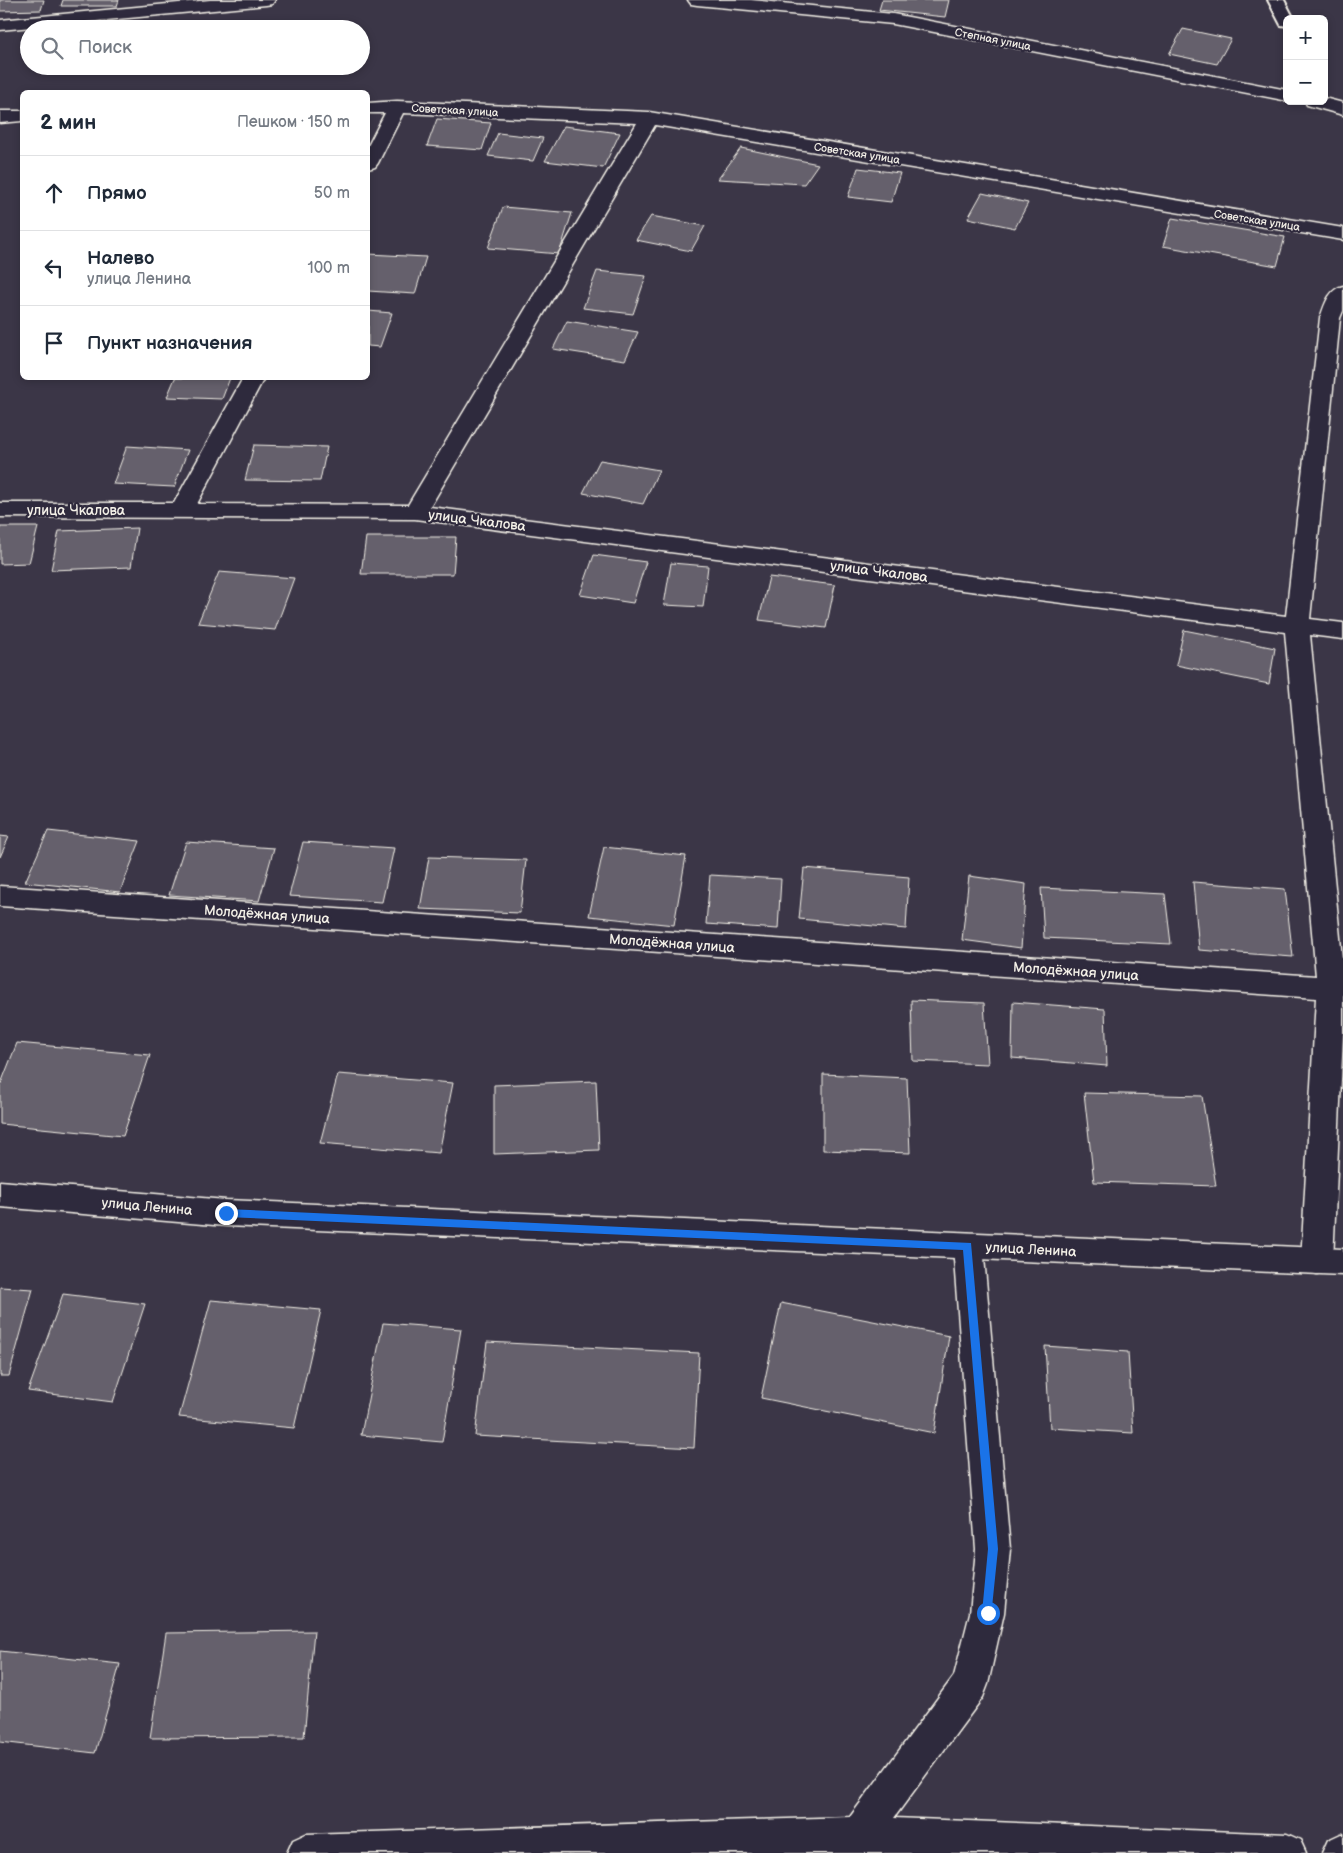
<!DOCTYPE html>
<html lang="ru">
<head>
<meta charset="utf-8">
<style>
	:root { --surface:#fff; --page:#f6f6f7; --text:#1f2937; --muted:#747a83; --line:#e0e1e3 }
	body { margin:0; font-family:"Balsamiq Sans",sans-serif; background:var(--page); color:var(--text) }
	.controls { position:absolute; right:15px; top:15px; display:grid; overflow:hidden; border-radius:8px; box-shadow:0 2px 8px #0003 }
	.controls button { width:45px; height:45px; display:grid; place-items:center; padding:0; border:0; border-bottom:1px solid var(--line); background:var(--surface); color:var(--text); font:25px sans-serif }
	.stop { position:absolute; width:15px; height:15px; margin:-11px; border:4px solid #1a73e8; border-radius:50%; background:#fff }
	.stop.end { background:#1a73e8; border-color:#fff; box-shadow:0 1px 5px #0008 }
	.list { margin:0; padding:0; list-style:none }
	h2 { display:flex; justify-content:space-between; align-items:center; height:65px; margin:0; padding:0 20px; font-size:21px }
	h2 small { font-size:16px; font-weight:400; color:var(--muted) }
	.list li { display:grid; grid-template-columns:32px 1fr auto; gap:15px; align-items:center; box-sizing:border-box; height:75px; padding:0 20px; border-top:1px solid var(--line) }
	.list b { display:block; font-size:19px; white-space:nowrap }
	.list p { margin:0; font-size:16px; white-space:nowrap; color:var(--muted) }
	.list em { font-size:16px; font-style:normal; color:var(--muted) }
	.icon { flex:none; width:28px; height:28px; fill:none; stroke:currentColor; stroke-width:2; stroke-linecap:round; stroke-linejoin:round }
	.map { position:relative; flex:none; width:1343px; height:1853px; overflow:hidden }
	.search { position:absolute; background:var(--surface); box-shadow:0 2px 8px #0003; left:20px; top:20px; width:350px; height:55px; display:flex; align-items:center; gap:12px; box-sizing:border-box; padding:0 18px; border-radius:28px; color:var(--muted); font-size:19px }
	.panel { position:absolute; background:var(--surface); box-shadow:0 2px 8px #0003; left:20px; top:90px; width:350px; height:290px; border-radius:8px }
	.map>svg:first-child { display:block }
	.building { fill:#65616c; stroke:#f4f1e8 }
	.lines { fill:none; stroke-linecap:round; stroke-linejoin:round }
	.lane-casing { stroke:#f4f1e8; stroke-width:4 }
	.street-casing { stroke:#f4f1e8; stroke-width:3 }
	.secondary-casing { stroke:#f4f1e8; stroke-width:3 }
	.lane { fill:#2f2a3d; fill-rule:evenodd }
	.street { fill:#2f2a3d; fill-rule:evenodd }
	.secondary { fill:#2f2a3d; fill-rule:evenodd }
	.route { fill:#1a73e8 }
	.labels { text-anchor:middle; stroke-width:4.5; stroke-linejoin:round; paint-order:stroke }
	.far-street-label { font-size:11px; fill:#f4f1e8; stroke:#2f2a3d }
	.street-label { font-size:14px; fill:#f4f1e8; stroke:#2f2a3d }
</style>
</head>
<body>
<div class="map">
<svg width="1343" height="1853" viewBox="0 0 1343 1853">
	<rect width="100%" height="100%" fill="#3b3647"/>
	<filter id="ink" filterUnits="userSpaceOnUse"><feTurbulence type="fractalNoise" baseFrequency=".02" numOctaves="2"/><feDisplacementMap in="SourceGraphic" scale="10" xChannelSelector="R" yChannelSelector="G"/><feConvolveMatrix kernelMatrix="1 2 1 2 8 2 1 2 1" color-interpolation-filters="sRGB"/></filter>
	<g filter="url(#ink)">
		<path class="building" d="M 0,0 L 44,0 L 41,10 L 0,11 Z
			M 63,0 L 119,0 L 117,6 L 61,6 Z
			M 882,0 L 949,0 L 945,17 L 879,10 Z
			M 1183,29 L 1231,39 L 1217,64 L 1169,54 Z
			M 437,119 L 491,123 L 482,150 L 427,146 Z
			M 564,126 L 620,133 L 603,168 L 545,161 Z
			M 498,133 L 543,138 L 533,161 L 488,156 Z
			M 741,148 L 818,164 L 804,184 L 718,179 Z
			M 858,168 L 900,173 L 891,202 L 848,197 Z
			M 982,193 L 1028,203 L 1015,228 L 968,218 Z
			M 503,207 L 572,213 L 559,254 L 488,248 Z
			M 651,216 L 705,226 L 691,251 L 636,240 Z
			M 1172,218 L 1285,237 L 1277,266 L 1163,246 Z
			M 368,254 L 426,257 L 415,294 L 368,291 Z
			M 597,271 L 646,276 L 633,314 L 583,308 Z
			M 368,311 L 392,313 L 380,347 L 368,346 Z
			M 567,321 L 638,332 L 625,360 L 553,349 Z
			M 175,378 L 230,378 L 222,399 L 167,397 Z
			M 254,445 L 327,447 L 320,481 L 245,480 Z
			M 127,446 L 188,450 L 174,487 L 113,484 Z
			M 600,460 L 659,470 L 643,504 L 583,493 Z
			M 0,527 L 38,527 L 29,563 L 0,564 Z
			M 137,528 L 131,567 L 51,570 L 59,531 Z
			M 366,537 L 456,537 L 453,574 L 361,574 Z
			M 594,555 L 646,562 L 633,603 L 580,595 Z
			M 671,563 L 708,566 L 703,607 L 664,605 Z
			M 219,572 L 294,578 L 275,630 L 198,623 Z
			M 769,577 L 835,585 L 826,628 L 759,620 Z
			M 1184,630 L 1275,648 L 1269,684 L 1176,665 Z
			M 48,831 L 140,841 L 120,892 L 25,882 Z
			M 0,836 L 9,837 L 0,857 Z
			M 186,842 L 274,848 L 259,901 L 169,895 Z
			M 303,842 L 394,848 L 382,902 L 289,896 Z
			M 604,847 L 686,856 L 674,925 L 589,916 Z
			M 429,857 L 526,860 L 520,913 L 420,909 Z
			M 804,868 L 909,877 L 906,929 L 799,919 Z
			M 710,875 L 781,879 L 778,929 L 706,924 Z
			M 969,876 L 1026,884 L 1021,948 L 962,940 Z
			M 1193,882 L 1285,889 L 1293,957 L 1199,950 Z
			M 1041,888 L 1165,894 L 1171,944 L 1044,938 Z
			M 911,1000 L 984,1003 L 988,1064 L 913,1061 Z
			M 1013,1002 L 1105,1009 L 1107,1066 L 1012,1058 Z
			M 17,1043 L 150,1055 L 123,1136 L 0,1124 L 0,1086 Z
			M 338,1074 L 453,1083 L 439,1153 L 320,1143 Z
			M 823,1074 L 907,1078 L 910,1153 L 823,1150 Z
			M 596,1081 L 599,1150 L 494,1154 L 494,1085 Z
			M 1084,1093 L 1202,1096 L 1216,1186 L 1094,1182 Z
			M 0,1287 L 33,1289 L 9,1376 L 0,1376 Z
			M 63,1294 L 145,1304 L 113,1402 L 28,1391 Z
			M 211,1300 L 321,1310 L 294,1428 L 179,1417 Z
			M 781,1303 L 949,1336 L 934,1433 L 761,1398 Z
			M 383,1323 L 461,1329 L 442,1442 L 361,1435 Z
			M 487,1342 L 699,1353 L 694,1448 L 475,1436 Z
			M 1045,1346 L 1128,1352 L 1133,1433 L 1050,1428 Z
			M 314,1631 L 304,1737 L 150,1738 L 166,1633 Z
			M 0,1651 L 120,1664 L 95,1753 L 0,1742 Z"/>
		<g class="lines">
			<defs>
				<path id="lane" d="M 1268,0 L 1284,0 L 1294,19 L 1287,19 L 1287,26 L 1281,25 Z"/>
				<path id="street" d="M 210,0 L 275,0 L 272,4 L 266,5 L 0,30 L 0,20 Z
					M 688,0 L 751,0 L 893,14 L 1287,90 L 1288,101 L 893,24 L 697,5 L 691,4 Z
					M 1324,98 L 1343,103 L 1343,115 L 1307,105 L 1305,101 L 1324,101 Z
					M 397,101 L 649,112 L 1343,228 L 1343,240 L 655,125 L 430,507 L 1286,616 L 1320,318 C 1325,305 1328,290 1343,286 L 1343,311 L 1340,318 L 1310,619 L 1343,623 L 1343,639 L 1310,635 L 1343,968 L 1343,1034 L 1333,1261 L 1328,1271 L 1317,1274 L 1306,1271 L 1301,1261 L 1316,998 L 0,906 L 0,886 L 1316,976 L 1285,632 L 415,519 L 0,517 L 0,503 L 174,503 L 243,378 L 264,378 L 197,504 L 408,505 L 637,123 L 403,113 L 378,163 L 375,167 L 368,169 L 368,146 L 385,113 L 368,113 L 368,103 Z
					M 0,111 L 22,111 L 22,121 L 0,123 Z
					M 968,1233 L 979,1237 L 983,1246 L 1010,1549 L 1004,1613 L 988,1684 L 983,1697 L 894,1818 L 1287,1834 L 1300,1840 L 1306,1853 L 287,1853 L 293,1840 L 306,1834 L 850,1817 L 954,1676 L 970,1613 L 976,1549 L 953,1246 L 957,1237 Z
					M 1341,1834 L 1343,1834 L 1343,1853 L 1322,1853 L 1328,1840 Z"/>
				<path id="secondary" d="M 0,1181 L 226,1200 L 1343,1249 L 1343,1275 L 226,1226 L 0,1207 Z"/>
			</defs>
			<use href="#lane" class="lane-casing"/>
			<use href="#street" class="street-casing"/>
			<use href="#secondary" class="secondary-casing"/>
			<use href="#lane" class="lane"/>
			<use href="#street" class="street"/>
			<use href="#secondary" class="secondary"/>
		</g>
	</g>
	<path class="route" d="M 226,1209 L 971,1243 L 998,1549 L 991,1617 L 988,1618 L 982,1613 L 988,1549 L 963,1250 L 226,1217 L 222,1213 Z"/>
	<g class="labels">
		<g class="far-street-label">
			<text transform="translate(993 39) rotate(11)" y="4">Степная улица</text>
			<text transform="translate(455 110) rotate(3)" y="4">Советская улица</text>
			<text transform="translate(857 153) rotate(9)" y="4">Советская улица</text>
			<text transform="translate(1257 220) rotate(9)" y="4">Советская улица</text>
		</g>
		<g class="street-label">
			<text x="76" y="515">улица Чкалова</text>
			<text transform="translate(477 520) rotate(7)" y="5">улица Чкалова</text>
			<text transform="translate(879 571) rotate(7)" y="5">улица Чкалова</text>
			<text transform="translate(267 914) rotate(4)" y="5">Молодёжная улица</text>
			<text transform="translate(672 943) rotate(4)" y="5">Молодёжная улица</text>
			<text transform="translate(1076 971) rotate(4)" y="5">Молодёжная улица</text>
			<text transform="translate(147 1206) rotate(5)" y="5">улица Ленина</text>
			<text transform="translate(1031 1249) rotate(3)" y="5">улица Ленина</text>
		</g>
	</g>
</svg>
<div class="controls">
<button>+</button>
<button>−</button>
</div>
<div class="stop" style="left:988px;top:1613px"></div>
<div class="stop end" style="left:226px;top:1213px"></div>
<div class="search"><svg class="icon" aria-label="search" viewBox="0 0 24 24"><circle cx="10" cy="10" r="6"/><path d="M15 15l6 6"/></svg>Поиск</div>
<section class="panel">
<h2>2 мин<small>Пешком · 150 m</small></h2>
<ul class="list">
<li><svg class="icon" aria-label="ahead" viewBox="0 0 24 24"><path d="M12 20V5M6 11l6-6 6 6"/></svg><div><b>Прямо</b></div><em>50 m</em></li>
<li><svg class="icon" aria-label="left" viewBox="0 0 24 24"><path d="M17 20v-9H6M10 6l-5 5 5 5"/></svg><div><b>Налево</b><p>улица Ленина</p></div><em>100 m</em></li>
<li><svg class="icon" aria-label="arrive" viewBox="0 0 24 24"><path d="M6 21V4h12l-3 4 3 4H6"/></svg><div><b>Пункт назначения</b></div></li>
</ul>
</section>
</div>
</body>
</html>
